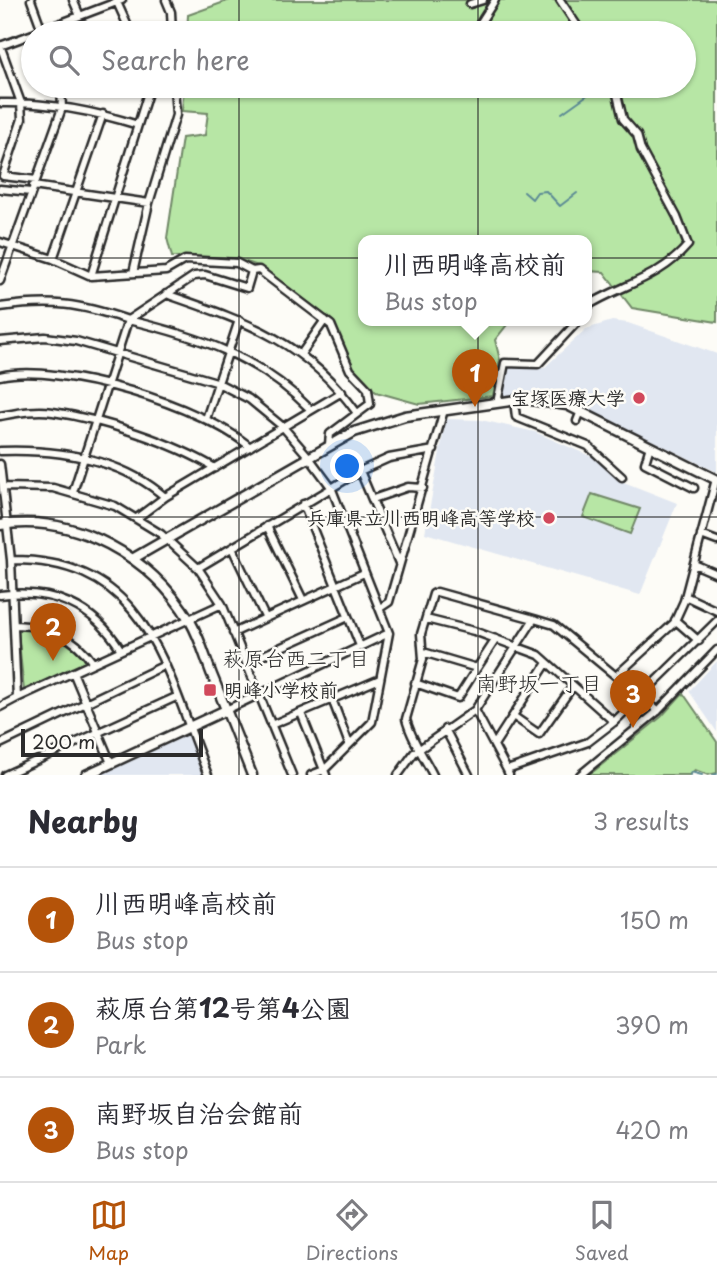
<!DOCTYPE html>
<html lang="en">
<head>
<meta charset="utf-8">
<style>
	:root { --surface:#fff; --page:#f7f7f7; --text:#2b2b33; --muted:#7c7c81; --line:#e1e1e2; --accent:#b45309 }
	body { margin:0; font-family:"Playpen Sans","Klee One",sans-serif; background:var(--page); color:var(--text) }
	.scale { position:absolute; left:21px; bottom:18px; width:182px; box-sizing:border-box; padding-left:7px; border:4px solid #2b2b2b; border-top:0; font-size:19px; line-height:24px; white-space:nowrap; color:#2b2b2b; -webkit-text-stroke:5px #fdfcf7; paint-order:stroke }
	.you { position:absolute; left:348px; top:467px; width:24px; height:24px; margin:-18px; border:5px solid #fff; border-radius:50%; background:#1a73e8; box-shadow:0 0 0 10px #1a73e833 }
	.badge { display:grid; place-items:center; width:46px; height:46px; border-radius:50%; background:var(--accent); color:#fff; font-size:23px; font-weight:700 }
	.pin { position:absolute; translate:-50% -58px; filter:drop-shadow(0 2px 4px #0008) }
	.pin::after { content:''; position:absolute; top:37px; width:24px; height:21px; background:inherit; clip-path:polygon(0 0,100% 0,50% 100%) }
	.popup { position:absolute; left:358px; top:235px; width:234px; height:91px; box-sizing:border-box; display:grid; place-content:center; border-radius:14px; background:var(--surface); filter:drop-shadow(0 2px 5px #0005); font-size:23px; white-space:nowrap; color:var(--muted) }
	.popup b { font-size:26px; color:var(--text) }
	.popup::after { content:''; position:absolute; left:50%; top:100%; margin-left:-14px; border:14px solid transparent; border-top-color:var(--surface) }
	.list { margin:0; padding:0; list-style:none }
	h2 { display:flex; justify-content:space-between; align-items:center; height:91px; margin:0; padding:0 28px; font-size:30px }
	h2 small { font-size:23px; font-weight:400; color:var(--muted) }
	.list li { display:grid; grid-template-columns:46px 1fr auto; gap:21px; align-items:center; box-sizing:border-box; height:105px; padding:0 28px; border-top:2px solid var(--line) }
	.list b { display:block; font-size:26px; white-space:nowrap }
	.list p { margin:0; font-size:23px; white-space:nowrap; color:var(--muted) }
	.list em { font-size:23px; font-style:normal; color:var(--muted) }
	.icon { flex:none; width:38px; height:38px; fill:none; stroke:currentColor; stroke-width:2; stroke-linecap:round; stroke-linejoin:round }
	.map { position:relative; flex:none; width:717px; height:775px; overflow:hidden }
	.search { position:absolute; background:var(--surface); box-shadow:0 2px 5px #0004; left:21px; right:21px; top:21px; height:77px; display:flex; align-items:center; gap:18px; box-sizing:border-box; padding:0 24px; border-radius:38px; color:var(--muted); font-size:26px }
	.sheet { height:406px; background:var(--surface) }
	nav { display:flex; justify-content:space-around; align-items:center; box-sizing:border-box; height:98px; border-top:2px solid var(--line); background:var(--surface); font-size:19px; color:var(--muted) }
	nav a { display:grid; justify-items:center; gap:4px }
	nav .on { color:var(--accent) }
	.map>svg:first-child { display:block }
	.built { fill:#e1e7f1 }
	.green { fill:#b7e6a5; stroke:#718868; stroke-width:2 }
	.lines { fill:none; stroke-linecap:round; stroke-linejoin:round }
	.stream { stroke:#5c8b95; stroke-width:2 }
	.minor-casing { stroke:#2b2b2b; stroke-width:11 }
	.tertiary-casing { stroke:#2b2b2b; stroke-width:13 }
	.minor { stroke:#fdfcf7; stroke-width:6 }
	.tertiary { stroke:#fdfcf7; stroke-width:8 }
	.grid { fill:none; stroke:#2b2b2b; stroke-width:2; stroke-opacity:0.55 }
	.poi-dot { fill:#d1495b; stroke:#fdfcf7; stroke-width:2.5 }
	.labels { text-anchor:middle; stroke-width:5; stroke-linejoin:round; paint-order:stroke }
	.poi-label { font-size:19px; font-weight:bold; fill:#2b2b2b; stroke:#fdfcf7; text-anchor:end }
	.neighbourhood-label { font-size:21px; fill:#2b2b2b; stroke:#fdfcf7 }
</style>
</head>
<body>
<div class="map">
<svg width="717" height="775" viewBox="0 0 717 775">
	<rect width="100%" height="100%" fill="#fdfcf7"/>
	<filter id="ink" filterUnits="userSpaceOnUse"><feTurbulence type="fractalNoise" baseFrequency=".0143" numOctaves="2"/><feDisplacementMap in="SourceGraphic" scale="14" xChannelSelector="R" yChannelSelector="G"/><feConvolveMatrix kernelMatrix="1 2 1 2 8 2 1 2 1" color-interpolation-filters="sRGB"/></filter>
	<g filter="url(#ink)">
		<path class="built" d="M 612,321 L 628,323 L 717,354 L 717,472 L 566,399 L 543,394 L 502,396 L 508,366 L 544,368 L 586,329 Z
			M 446,419 L 481,420 L 535,432 L 599,460 L 621,481 L 677,503 L 640,595 L 425,533 Z
			M 717,661 L 717,732 L 689,691 Z
			M 187,734 L 202,775 L 98,775 Z"/>
		<path class="green" d="M 230,0 L 717,0 L 717,322 L 632,308 L 604,272 L 587,271 L 587,241 L 363,241 L 363,321 L 510,321 L 495,340 L 500,360 L 493,396 L 419,404 L 376,392 L 353,370 L 333,321 L 261,267 L 235,258 L 172,257 L 167,238 L 182,138 L 205,135 L 208,113 L 182,111 L 184,86 L 684,86 L 684,33 L 187,33 L 188,15 Z
			M 592,494 L 640,509 L 630,534 L 583,517 Z
			M 22,629 C 41,629 84,639 85,663 L 24,691 L 18,632 Z
			M 683,693 L 717,742 L 717,773 L 708,775 L 695,770 L 689,775 L 589,775 L 661,717 Z"/>
		<g class="lines">
			<path class="stream" d="M 562,113 L 600,86
				M 524,192 L 532,199 L 537,192 L 546,191 L 560,206 L 577,193
				M 690,775 L 691,772 L 702,775
				M 713,775 L 717,774"/>
			<defs>
				<path id="minor" d="M 31,0 L 43,33
					M 73,0 L 80,16
					M 116,0 L 131,33
					M 166,0 L 171,12 L 172,33
					M 560,0 L 582,33
					M 470,4 L 483,0
					M 35,33 L 122,0
					M 474,33 L 495,0
					M 0,45 L 21,103 L 22,119 L 3,176 L 36,180
					M 0,46 L 33,34
					M 0,103 C 46,102 94,111 138,125
					M 33,186 L 149,203
					M 0,189 L 31,192
					M 0,242 L 53,259 L 91,276 L 166,271 L 185,260 L 237,263 L 252,271
					M 53,259 L 103,114
					M 133,273 L 149,203 L 176,115 L 174,87 L 165,86
					M 91,276 L 150,86
					M 0,281 L 62,108 L 61,86
					M 166,294 C 247,322 306,341 357,413
					M 587,306 C 623,284 659,279 688,245 L 677,217 L 641,150 L 637,135 L 623,119 L 615,86
					M 0,307 C 52,300 78,303 128,320 L 194,276 L 205,275 L 247,288 L 252,271 L 259,270 L 331,325 L 350,370 L 368,389 L 370,404 L 330,434 L 329,444
					M 0,341 L 45,337 L 76,341 L 216,382 L 249,399 L 283,427 L 308,456 L 331,487 L 389,633 L 372,722 L 324,770 L 326,775
					M 301,354 L 325,320
					M 0,376 C 61,362 203,406 250,447
					M 514,401 L 516,417 L 588,446 L 622,477
					M 497,403 L 505,363 L 538,364 L 578,321
					M 0,416 C 17,413 36,409 53,412 C 102,419 174,443 215,468
					M 206,419 L 239,320
					M 577,421 L 581,411
					M 650,446 L 645,463 L 694,488
					M 0,451 C 57,449 120,458 165,497
					M 0,464 L 11,560 L 17,698 L 0,707
					M 360,471 L 399,563
					M 3,487 L 53,488 L 115,506 L 161,534 L 198,568 L 222,604 L 292,775
					M 73,492 L 128,320 C 200,337 258,356 311,410
					M 373,499 L 408,487 L 423,488
					M 303,504 L 360,646
					M 137,518 L 165,497 L 342,392
					M 267,526 L 303,600
					M 701,535 L 717,541
					M 232,548 L 265,617
					M 11,560 C 150,559 165,671 208,775
					M 694,564 L 717,574
					M 198,568 L 360,471 L 389,458 L 434,450
					M 0,595 C 52,588 94,606 121,650
					M 685,596 L 717,611
					M 380,608 L 389,602 L 444,410
					M 426,619 L 474,631 L 539,655 L 614,722 L 588,742 L 507,770 L 509,775
					M 534,619 L 554,625 L 658,711
					M 675,620 L 699,641
					M 15,625 C 48,626 74,635 93,663
					M 233,633 L 364,573
					M 246,663 L 348,617
					M 477,668 L 496,639
					M 73,672 L 111,763
					M 617,675 L 674,623 L 684,601 L 716,479
					M 415,683 L 458,698 L 477,668 L 423,652
					M 17,698 L 222,604
					M 332,699 L 349,744
					M 226,710 L 389,633
					M 475,710 L 507,770
					M 301,713 L 324,770 L 311,775
					M 513,716 L 539,734 L 573,686
					M 614,722 L 717,621
					M 271,725 L 380,679
					M 445,729 L 469,775
					M 0,744 L 165,665
					M 494,745 L 547,663
					M 5,775 L 176,697
					M 398,775 L 414,753 L 475,710 L 534,619 L 437,592 L 433,594 L 421,634 L 423,659 L 406,719 C 411,739 424,757 433,775
					M 580,775 L 658,711 L 717,650"/>
				<path id="tertiary" d="M 0,525 C 76,513 151,557 190,621 C 200,638 205,657 212,675 C 226,709 239,742 252,775
					M 134,558 L 354,432 L 405,416 L 524,399 L 567,405 L 717,480
					M 86,775 L 226,710"/>
			</defs>
			<use href="#minor" class="minor-casing"/>
			<use href="#tertiary" class="tertiary-casing"/>
			<use href="#minor" class="minor"/>
			<use href="#tertiary" class="tertiary"/>
		</g>
	</g>
	<path class="grid" d="M 239,0 L 239,33M 478,0 L 478,33M 239,86 L 239,775M 478,86 L 478,775M 0,258 L 717,258M 0,517 L 717,517"/>
	<g class="poi-dot">
		<circle cx="639" cy="398" r="7"/>
		<circle cx="549" cy="518" r="7"/>
		<rect x="203" y="683" width="14" height="14" rx="3.5"/>
	</g>
	<g class="labels">
		<g class="poi-label">
			<text x="625" y="405">宝塚医療大学</text>
			<text x="535" y="525">兵庫県立川西明峰高等学校</text>
			<text x="224" y="697" text-anchor="start">明峰小学校前</text>
		</g>
		<g class="neighbourhood-label">
			<text x="296" y="666">萩原台西二丁目</text>
			<text x="539" y="691">南野坂一丁目</text>
		</g>
	</g>
</svg>
<div class="scale">200 m</div>
<div class="you"></div>
<div class="pin badge" style="left:475px;top:407px">1</div>
<div class="popup"><b>川西明峰高校前</b>Bus stop</div>
<div class="pin badge" style="left:53px;top:661px">2</div>
<div class="pin badge" style="left:633px;top:728px">3</div>
<div class="search"><svg class="icon" aria-label="search" viewBox="0 0 24 24"><circle cx="10" cy="10" r="6"/><path d="M15 15l6 6"/></svg>Search here</div>
</div>
<section class="sheet">
<h2>Nearby<small>3 results</small></h2>
<ul class="list">
<li><span class="badge">1</span><div><b>川西明峰高校前</b><p>Bus stop</p></div><em>150 m</em></li>
<li><span class="badge">2</span><div><b>萩原台第12号第4公園</b><p>Park</p></div><em>390 m</em></li>
<li><span class="badge">3</span><div><b>南野坂自治会館前</b><p>Bus stop</p></div><em>420 m</em></li>
</ul>
</section>
<nav>
<a class="on"><svg class="icon" aria-label="map" viewBox="0 0 24 24"><path d="M3 6l6-2 6 2 6-2v14l-6 2-6-2-6 2zM9 4v14M15 6v14"/></svg>Map</a>
<a><svg class="icon" aria-label="directions" viewBox="0 0 24 24"><path d="M12 3l9 9-9 9-9-9zM9 14v-3h6M13 9l2 2-2 2"/></svg>Directions</a>
<a><svg class="icon" aria-label="saved" viewBox="0 0 24 24"><path d="M7 4h10v16l-5-4-5 4z"/></svg>Saved</a>
</nav>
</body>
</html>
